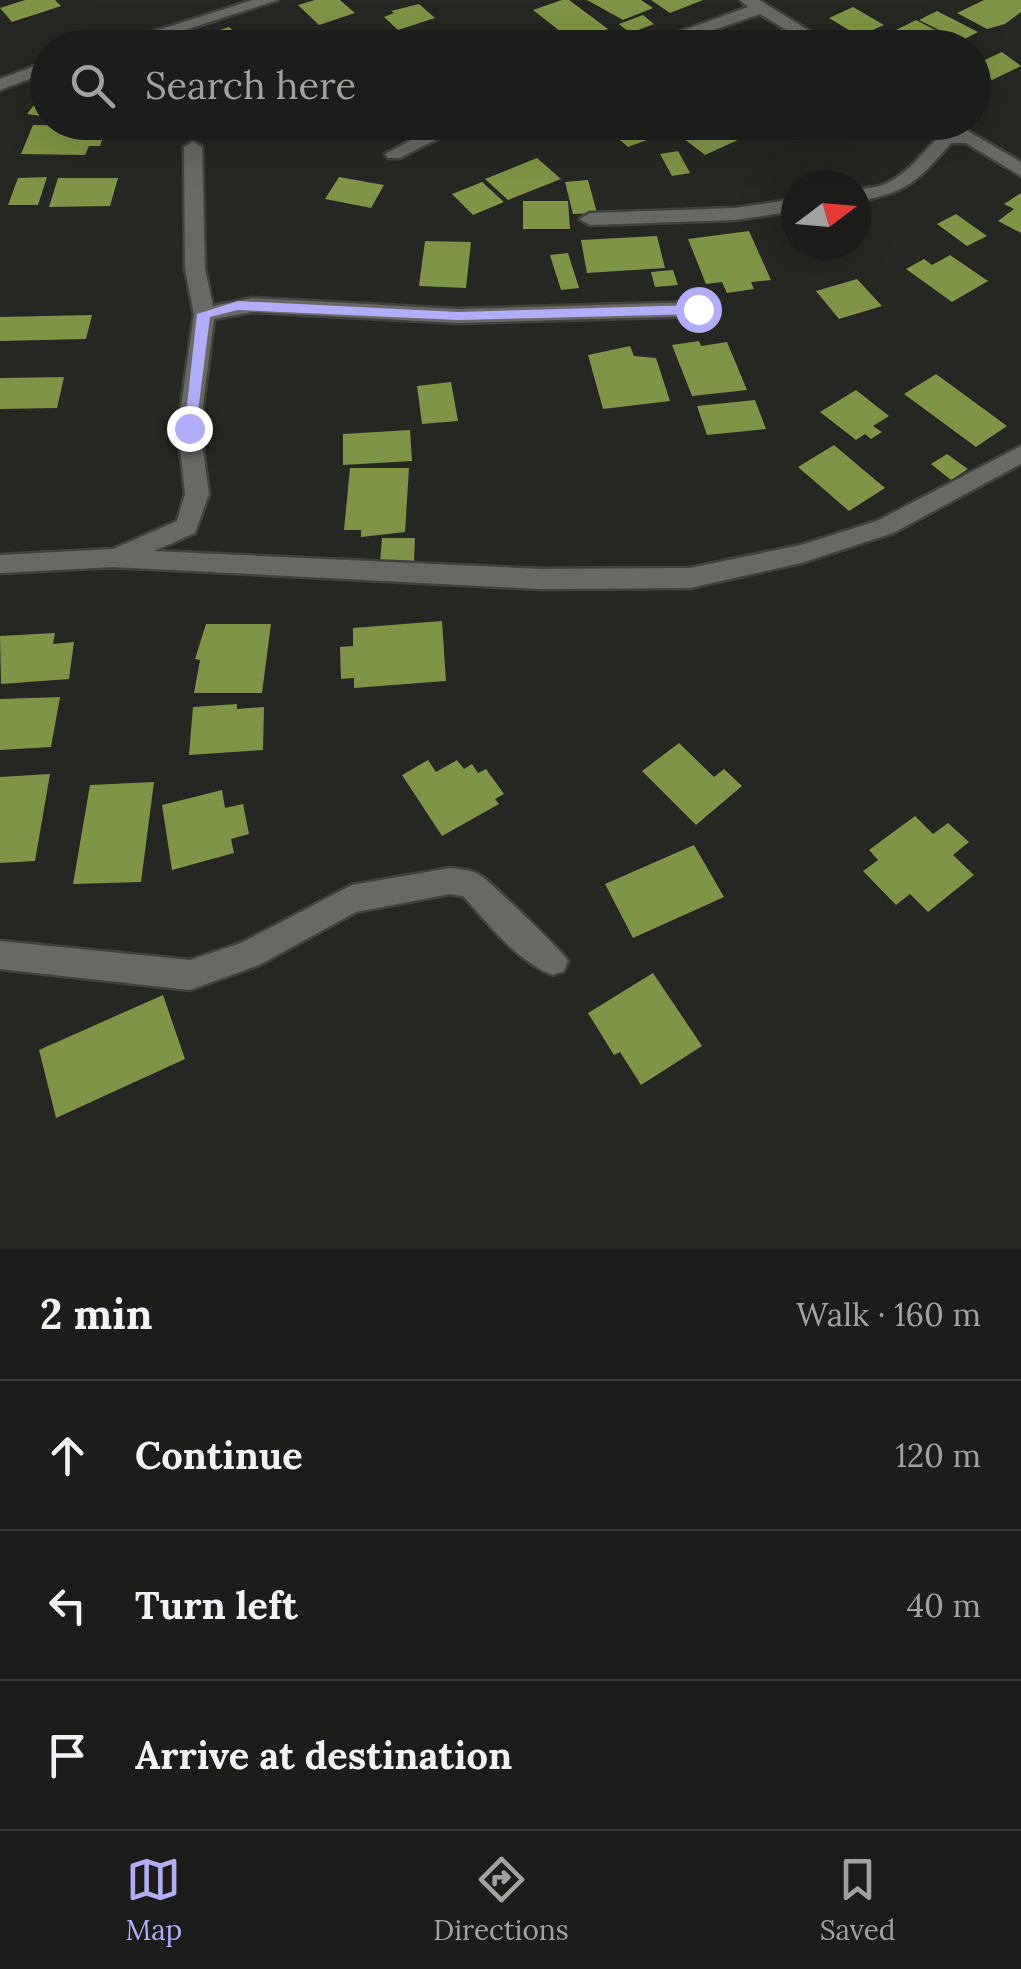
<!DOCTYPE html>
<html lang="en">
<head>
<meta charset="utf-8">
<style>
	:root { --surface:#1c1d1a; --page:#292a27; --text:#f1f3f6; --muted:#a0a2a2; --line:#3a3b39; --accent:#b2adf9 }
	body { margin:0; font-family:Lora,serif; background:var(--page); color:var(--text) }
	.compass { position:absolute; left:781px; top:170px; width:90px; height:90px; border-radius:50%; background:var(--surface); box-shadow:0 10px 40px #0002; rotate:74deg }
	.stop { position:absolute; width:30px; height:30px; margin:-22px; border:8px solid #b2adf9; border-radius:50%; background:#fff }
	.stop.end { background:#b2adf9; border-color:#fff; box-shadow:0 2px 10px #0008 }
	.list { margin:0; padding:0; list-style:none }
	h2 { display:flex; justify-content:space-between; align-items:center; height:130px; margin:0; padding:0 40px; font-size:42px }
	h2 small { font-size:32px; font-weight:400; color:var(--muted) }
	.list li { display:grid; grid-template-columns:65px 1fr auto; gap:30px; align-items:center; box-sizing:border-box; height:150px; padding:0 40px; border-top:2px solid var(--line) }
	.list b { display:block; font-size:38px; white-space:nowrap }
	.list em { font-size:32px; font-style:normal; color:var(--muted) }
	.icon { flex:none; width:55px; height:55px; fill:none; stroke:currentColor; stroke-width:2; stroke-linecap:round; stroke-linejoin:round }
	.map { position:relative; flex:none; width:1021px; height:1249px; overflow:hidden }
	.search { position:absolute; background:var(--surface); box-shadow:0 10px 40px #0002; left:30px; right:30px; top:30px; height:110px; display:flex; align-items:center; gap:25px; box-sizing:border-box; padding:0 35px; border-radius:55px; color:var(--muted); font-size:38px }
	.sheet { height:580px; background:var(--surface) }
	nav { display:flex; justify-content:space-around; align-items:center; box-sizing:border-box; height:140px; border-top:2px solid var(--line); background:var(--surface); font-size:28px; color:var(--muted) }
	nav a { display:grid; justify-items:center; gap:5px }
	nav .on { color:var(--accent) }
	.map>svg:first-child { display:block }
	.building { fill:#7f9446 }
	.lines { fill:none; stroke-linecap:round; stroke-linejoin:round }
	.minor-casing { stroke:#41423f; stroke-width:5 }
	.minor { fill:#686965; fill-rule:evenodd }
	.route { fill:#b2adf9 }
</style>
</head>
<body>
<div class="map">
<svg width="1021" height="1249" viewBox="0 0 1021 1249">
	<rect width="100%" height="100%" fill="#262723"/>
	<path class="building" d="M 25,0 L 55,0 L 61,6 L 12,22 L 0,8 Z
		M 315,0 L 340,0 L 355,13 L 319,25 L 298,5 Z
		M 562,0 L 569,0 L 608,29 L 574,42 L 533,10 Z
		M 587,0 L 641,0 L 653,8 L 623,20 Z
		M 651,0 L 703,0 L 670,13 Z
		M 984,0 L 1021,0 L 1021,12 L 1005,24 L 987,29 L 957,13 Z
		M 419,4 L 435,18 L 398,30 L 384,17 L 394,13 L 391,11 Z
		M 853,7 L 884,25 L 859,36 L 829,18 Z
		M 937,11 L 978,32 L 961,41 L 919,20 Z
		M 643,15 L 654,24 L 630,33 L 619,24 Z
		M 916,20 L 958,42 L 947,48 L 902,48 L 882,37 Z
		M 229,27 L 250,48 L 196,44 L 216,38 L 211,33 Z
		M 1002,52 L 1021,66 L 992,80 L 974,69 L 974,65 Z
		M 42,95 L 48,96 L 48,117 L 27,114 Z
		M 170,122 L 235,122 L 236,123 L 182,140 Z
		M 607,122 L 649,122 L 663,134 L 628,147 L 604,126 Z
		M 709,122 L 735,122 L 751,134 L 705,155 L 679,135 Z
		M 33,125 L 107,126 L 100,146 L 89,146 L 85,155 L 21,154 Z
		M 678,151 L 690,173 L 672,176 L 660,154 Z
		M 537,158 L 561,179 L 508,200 L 485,179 Z
		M 47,177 L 38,205 L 8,205 L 18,178 Z
		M 339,177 L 384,185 L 371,208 L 325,199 Z
		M 58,178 L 118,178 L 110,206 L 49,207 Z
		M 588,180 L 597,213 L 573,214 L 565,182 Z
		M 482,182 L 504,202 L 473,215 L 452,194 Z
		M 1021,193 L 1021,233 L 998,221 L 1014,209 L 1004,204 Z
		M 523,201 L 568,201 L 570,229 L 523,229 Z
		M 956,214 L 987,236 L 967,246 L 937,224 Z
		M 749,231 L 771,280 L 751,282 L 754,289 L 727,293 L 722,282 L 706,284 L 688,239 Z
		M 657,236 L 665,268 L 587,273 L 581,240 Z
		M 425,241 L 471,242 L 466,288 L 419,286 Z
		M 568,253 L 579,288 L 561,290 L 550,255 Z
		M 950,255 L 988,281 L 952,302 L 906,269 L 924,259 L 932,265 Z
		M 673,270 L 678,285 L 655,287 L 651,272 Z
		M 857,279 L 882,306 L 839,319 L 816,291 Z
		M 92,315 L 86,339 L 0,341 L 0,317 Z
		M 699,341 L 701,346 L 727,342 L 747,390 L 692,396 L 672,345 Z
		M 630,346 L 634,356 L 656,358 L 670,401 L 603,409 L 588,355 Z
		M 936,374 L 1007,426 L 976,447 L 904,394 Z
		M 64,377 L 57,408 L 0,409 L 0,378 Z
		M 451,382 L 458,421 L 422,424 L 417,386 Z
		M 856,390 L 889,416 L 873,426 L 882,432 L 871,439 L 865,434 L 856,440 L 820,412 Z
		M 755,400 L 766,429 L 707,435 L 697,406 Z
		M 410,430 L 412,461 L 343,465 L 343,434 Z
		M 834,445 L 885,488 L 849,511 L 798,467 Z
		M 947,454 L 968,469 L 951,480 L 931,464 Z
		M 350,468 L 409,468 L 405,532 L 361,537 L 361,530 L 344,530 Z
		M 382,538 L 415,538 L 414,562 L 380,563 Z
		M 442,621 L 446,681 L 354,688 L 354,678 L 341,679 L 340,647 L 353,646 L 353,628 Z
		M 206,624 L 271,624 L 262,693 L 194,693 L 200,660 L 195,659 Z
		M 55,633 L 53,644 L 74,642 L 69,679 L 1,684 L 0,636 Z
		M 60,697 L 51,747 L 0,750 L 0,699 Z
		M 237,704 L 237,709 L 264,707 L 263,750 L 189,755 L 193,707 Z
		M 679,743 L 714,777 L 724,769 L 742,786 L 696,825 L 642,771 Z
		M 428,760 L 436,772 L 457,760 L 464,769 L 472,764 L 478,773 L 486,769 L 504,794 L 495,799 L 499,804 L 442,836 L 402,775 Z
		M 50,774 L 35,861 L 0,863 L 0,777 Z
		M 154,782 L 141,882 L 73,884 L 90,785 Z
		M 222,790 L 225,808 L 243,804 L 249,834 L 231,839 L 234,853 L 172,870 L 162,805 Z
		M 915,816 L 933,834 L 948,823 L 969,842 L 953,855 L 974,875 L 928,912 L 910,894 L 896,905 L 863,871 L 878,860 L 869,850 Z
		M 694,845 L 724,897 L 633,938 L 605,884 Z
		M 653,973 L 702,1046 L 641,1085 L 620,1052 L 614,1055 L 588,1013 Z
		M 163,995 L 185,1059 L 56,1118 L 39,1050 Z"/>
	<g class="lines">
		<defs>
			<path id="minor" d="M 253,0 L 278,0 L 129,48 L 102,48 Z
				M 740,0 L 759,0 L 837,48 L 816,48 L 760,14 L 661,48 L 635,48 L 748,7 Z
				M 48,61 L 48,72 L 0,90 L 0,79 Z
				M 446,122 L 470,122 L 400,158 L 388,158 L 385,154 Z
				M 959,126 L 1021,162 L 1021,176 L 966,143 L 951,143 C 916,183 909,191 856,202 L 856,190 C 866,188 878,188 887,183 C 919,168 927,138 959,126 Z
				M 193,142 L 202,147 L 205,269 L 213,306 L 252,298 L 458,309 L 698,302 L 708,309 L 698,316 L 458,323 L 252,312 L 214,319 L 200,428 L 209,494 L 195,533 L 154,551 L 541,569 L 690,568 L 801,545 L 877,521 L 1021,446 L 1021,464 L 893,533 L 801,563 L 690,588 L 541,589 L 113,567 L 0,573 L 0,555 L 113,549 L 177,521 L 185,494 L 178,428 L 194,314 L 185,269 L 184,147 Z
				M 796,199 L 796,211 L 735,220 L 590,225 L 580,219 L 590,213 L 735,208 Z
				M 450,868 C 460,869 473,870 481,876 C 491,882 566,955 568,961 L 564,971 L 553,975 C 516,961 489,924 463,896 L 450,894 L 356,912 L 259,965 L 190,990 L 0,969 L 0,941 L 190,960 L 241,943 L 352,885 Z"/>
		</defs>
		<use href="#minor" class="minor-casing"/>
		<use href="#minor" class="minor"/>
	</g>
	<path class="route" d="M 238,301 L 458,312 L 698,305 L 705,309 L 698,314 L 458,320 L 238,310 L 210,317 L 196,428 L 184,432 L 197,314 Z"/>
</svg>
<svg class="compass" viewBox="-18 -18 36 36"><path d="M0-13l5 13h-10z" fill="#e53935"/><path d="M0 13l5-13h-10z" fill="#a0a2a2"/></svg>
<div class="stop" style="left:698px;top:309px"></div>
<div class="stop end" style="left:189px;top:428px"></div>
<div class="search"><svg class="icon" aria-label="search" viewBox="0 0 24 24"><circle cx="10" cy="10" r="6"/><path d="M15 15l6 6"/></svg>Search here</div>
</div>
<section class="sheet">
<h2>2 min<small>Walk · 160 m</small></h2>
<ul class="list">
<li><svg class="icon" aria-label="ahead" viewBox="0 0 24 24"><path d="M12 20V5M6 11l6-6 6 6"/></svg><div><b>Continue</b></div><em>120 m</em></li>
<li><svg class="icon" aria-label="left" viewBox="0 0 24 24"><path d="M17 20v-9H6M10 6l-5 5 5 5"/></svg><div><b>Turn left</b></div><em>40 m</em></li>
<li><svg class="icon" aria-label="arrive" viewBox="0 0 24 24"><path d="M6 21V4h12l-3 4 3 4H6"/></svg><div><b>Arrive at destination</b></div></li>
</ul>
</section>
<nav>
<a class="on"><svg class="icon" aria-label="map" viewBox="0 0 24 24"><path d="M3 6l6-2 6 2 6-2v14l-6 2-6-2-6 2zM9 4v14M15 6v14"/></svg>Map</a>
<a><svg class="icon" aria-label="directions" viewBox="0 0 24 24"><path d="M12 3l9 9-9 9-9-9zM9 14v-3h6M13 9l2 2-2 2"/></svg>Directions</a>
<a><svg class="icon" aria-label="saved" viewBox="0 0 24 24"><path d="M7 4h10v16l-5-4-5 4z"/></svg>Saved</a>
</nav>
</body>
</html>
